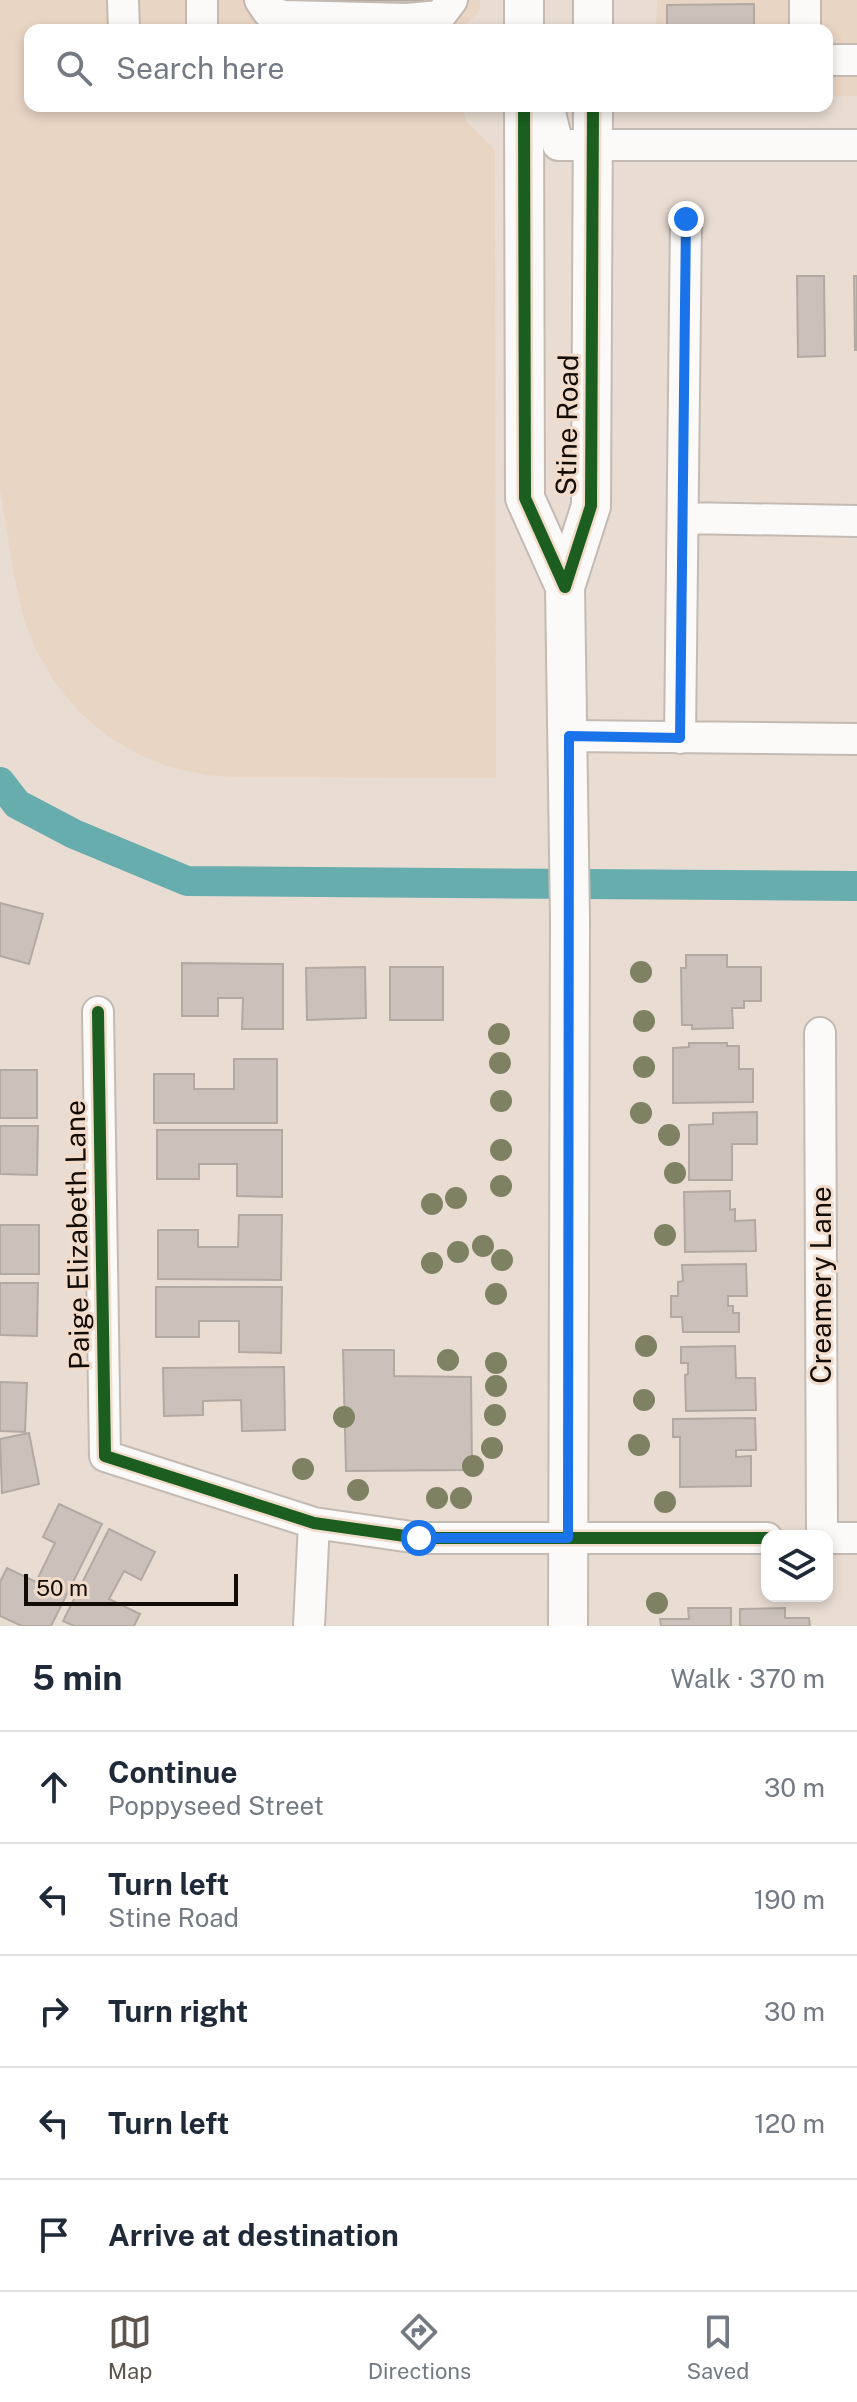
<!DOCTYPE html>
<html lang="en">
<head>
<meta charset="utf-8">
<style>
	:root { --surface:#fff; --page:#f6f6f7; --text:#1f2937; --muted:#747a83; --line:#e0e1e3; --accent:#5d544e }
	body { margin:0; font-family:"Public Sans",sans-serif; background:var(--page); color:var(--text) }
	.controls { position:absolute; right:24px; bottom:24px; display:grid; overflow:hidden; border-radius:16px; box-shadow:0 4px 12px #0003 }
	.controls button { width:72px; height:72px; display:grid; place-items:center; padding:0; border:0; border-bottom:2px solid var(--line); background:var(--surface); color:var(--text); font:40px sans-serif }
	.scale { position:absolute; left:24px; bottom:20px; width:214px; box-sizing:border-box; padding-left:8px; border:4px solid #120b06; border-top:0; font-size:22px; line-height:28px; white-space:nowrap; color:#120b06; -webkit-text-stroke:6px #f1dccb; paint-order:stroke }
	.stop { position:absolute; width:24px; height:24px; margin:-18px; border:6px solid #1a73e8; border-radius:50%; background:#fff }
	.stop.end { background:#1a73e8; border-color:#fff; box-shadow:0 2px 8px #0008 }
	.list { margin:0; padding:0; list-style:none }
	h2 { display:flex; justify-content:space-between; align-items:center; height:104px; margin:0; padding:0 32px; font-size:34px }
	h2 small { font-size:26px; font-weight:400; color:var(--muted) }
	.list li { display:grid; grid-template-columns:52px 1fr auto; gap:24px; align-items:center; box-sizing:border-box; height:112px; padding:0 32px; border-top:2px solid var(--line) }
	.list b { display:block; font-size:30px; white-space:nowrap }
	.list p { margin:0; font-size:26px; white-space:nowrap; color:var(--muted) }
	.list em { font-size:26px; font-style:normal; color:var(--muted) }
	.icon { flex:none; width:44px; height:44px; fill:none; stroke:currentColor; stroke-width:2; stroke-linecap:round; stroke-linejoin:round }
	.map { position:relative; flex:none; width:857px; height:1626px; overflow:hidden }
	.search { position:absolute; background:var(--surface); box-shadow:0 4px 12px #0003; left:24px; right:24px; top:24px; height:88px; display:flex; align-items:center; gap:20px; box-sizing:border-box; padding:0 28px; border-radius:16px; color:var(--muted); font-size:30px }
	.sheet { height:664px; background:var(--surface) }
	nav { display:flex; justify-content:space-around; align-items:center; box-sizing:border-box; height:112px; border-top:2px solid var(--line); background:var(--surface); font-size:22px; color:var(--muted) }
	nav a { display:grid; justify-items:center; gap:4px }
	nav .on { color:var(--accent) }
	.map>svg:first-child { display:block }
	.built { fill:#e9d5c4 }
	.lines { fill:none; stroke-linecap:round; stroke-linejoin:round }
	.canal { stroke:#68adad; stroke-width:30 }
	.building { fill:#cbc0ba; stroke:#b3a9a3; stroke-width:2 }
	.minor-casing { stroke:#c3bab3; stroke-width:34 }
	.major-casing { stroke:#c3bab3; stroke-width:42 }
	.minor { stroke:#fcfaf8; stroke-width:30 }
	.major { stroke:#fcfaf8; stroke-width:38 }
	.cycleway-casing { stroke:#f1dccb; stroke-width:17 }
	.cycleway { stroke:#1b5e20; stroke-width:12 }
	.tree { fill:#7e8263 }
	.route { stroke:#1a73e8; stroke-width:10 }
	.labels { text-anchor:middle; stroke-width:6; stroke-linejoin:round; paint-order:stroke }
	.street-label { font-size:28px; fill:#120b06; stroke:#f1dccb }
</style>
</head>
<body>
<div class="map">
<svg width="857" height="1626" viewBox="0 0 857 1626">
	<rect width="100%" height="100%" fill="#e9ddd3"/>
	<path class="built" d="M 0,0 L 480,0 L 480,10 L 461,30 L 30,30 L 30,106 L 462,106 L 466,121 L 495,150 L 496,778 L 236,777 L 206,775 L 169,767 L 140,755 L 107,736 L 78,711 L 54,681 L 35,648 L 24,620 L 14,576 L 0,490 Z
		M 657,0 L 857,0 L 857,96 L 827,96 L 827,30 L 656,30 Z"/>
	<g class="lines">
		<path class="canal" d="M 0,782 L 17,804 L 74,834 L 187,881 L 857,886"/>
	</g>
	<path class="building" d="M 302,0 L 423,0 L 423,7 L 302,7 Z
		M 754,4 L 754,30 L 667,30 L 667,5 Z
		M 797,276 L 824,276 L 825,356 L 798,357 Z
		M 854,276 L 857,276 L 857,350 L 855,350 Z
		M 0,903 L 43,914 L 29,964 L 0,956 Z
		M 686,955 L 727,955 L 727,967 L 761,967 L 761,1001 L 744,1001 L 744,1008 L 732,1008 L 733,1028 L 692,1029 L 692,1025 L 682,1025 L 681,968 L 686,968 Z
		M 182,963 L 283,964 L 283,1029 L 242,1029 L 243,998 L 218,998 L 218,1016 L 182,1016 Z
		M 365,967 L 366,1018 L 307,1020 L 306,968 Z
		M 390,967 L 443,967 L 443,1020 L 390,1020 Z
		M 689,1043 L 727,1043 L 727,1046 L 739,1046 L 739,1069 L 753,1069 L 753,1102 L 673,1103 L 673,1048 L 689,1047 Z
		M 234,1059 L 277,1059 L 277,1123 L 154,1123 L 154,1074 L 194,1074 L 194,1089 L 234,1089 Z
		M 0,1070 L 37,1070 L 37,1118 L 0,1118 Z
		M 757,1112 L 757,1144 L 732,1144 L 732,1180 L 689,1180 L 689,1125 L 713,1124 L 713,1113 Z
		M 0,1126 L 38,1126 L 37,1175 L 0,1174 Z
		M 157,1130 L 282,1130 L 282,1197 L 237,1196 L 237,1164 L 199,1164 L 199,1179 L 157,1179 Z
		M 730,1191 L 730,1210 L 735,1209 L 735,1221 L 755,1220 L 756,1251 L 685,1252 L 684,1192 Z
		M 239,1215 L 282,1215 L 281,1280 L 158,1279 L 158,1230 L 198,1230 L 198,1247 L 238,1247 Z
		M 0,1225 L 39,1225 L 39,1274 L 0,1274 Z
		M 746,1264 L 747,1296 L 728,1296 L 728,1306 L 733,1306 L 733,1313 L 739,1313 L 739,1332 L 683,1332 L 682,1317 L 671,1317 L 671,1296 L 678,1296 L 678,1282 L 683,1281 L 682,1265 Z
		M 0,1283 L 38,1283 L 37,1336 L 0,1335 Z
		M 156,1287 L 282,1287 L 281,1353 L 239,1352 L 239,1321 L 199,1321 L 199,1337 L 156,1337 Z
		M 735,1346 L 736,1378 L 755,1378 L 756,1410 L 686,1411 L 685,1375 L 688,1374 L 688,1363 L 681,1363 L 681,1347 Z
		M 343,1350 L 394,1350 L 394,1376 L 471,1377 L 472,1470 L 346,1471 Z
		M 284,1367 L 285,1430 L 242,1431 L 241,1400 L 203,1401 L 203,1415 L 164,1416 L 163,1368 Z
		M 0,1382 L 27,1383 L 25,1432 L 0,1431 Z
		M 755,1418 L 756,1450 L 736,1450 L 736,1457 L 751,1456 L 751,1486 L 680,1487 L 680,1437 L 673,1437 L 673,1419 Z
		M 29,1433 L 39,1484 L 2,1493 L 0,1439 Z
		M 59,1504 L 102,1524 L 51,1626 L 22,1626 L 0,1616 L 0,1582 L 7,1568 L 36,1582 L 55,1543 L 43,1537 Z
		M 109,1529 L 155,1552 L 141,1580 L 124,1571 L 109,1599 L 140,1614 L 134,1626 L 74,1626 L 63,1621 Z
		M 688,1608 L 731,1608 L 731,1626 L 661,1626 L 660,1619 L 689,1619 Z
		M 785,1608 L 785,1618 L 809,1618 L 810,1626 L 740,1626 L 740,1609 Z"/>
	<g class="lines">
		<defs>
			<path id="minor" d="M 123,0 L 124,30
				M 202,0 L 202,30
				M 260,0 L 268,12 L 285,16 L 407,19 L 440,16 L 452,0
				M 805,0 L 805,30
				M 827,60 L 857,60
				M 544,106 L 550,113 L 558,145 L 857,145
				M 683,518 L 857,521
				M 569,736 L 857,739
				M 680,738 L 686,219
				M 98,1012 L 105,1456 L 314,1523 L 419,1538 L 767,1538
				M 820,1033 L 822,1536
				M 827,1538 L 857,1538
				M 309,1626 L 314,1523"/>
			<path id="major" d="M 524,0 L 524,30
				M 593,30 L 593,0
				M 524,106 L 525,498 L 565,587
				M 568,1626 L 570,920 L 565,587 L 591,506 L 593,106"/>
		</defs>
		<use href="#minor" class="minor-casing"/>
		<use href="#major" class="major-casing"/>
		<use href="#minor" class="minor"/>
		<use href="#major" class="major"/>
		<defs>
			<path id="cycleway" d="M 524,106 L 525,498 L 565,587
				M 565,587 L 591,506 L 593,106
				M 98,1012 L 105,1456 L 314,1523 L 419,1538 L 767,1538"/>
		</defs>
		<use href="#cycleway" class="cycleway-casing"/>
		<use href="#cycleway" class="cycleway"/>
	</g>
	<g class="tree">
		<circle cx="641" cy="972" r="11"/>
		<circle cx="644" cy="1021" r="11"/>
		<circle cx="499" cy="1034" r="11"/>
		<circle cx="500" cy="1063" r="11"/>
		<circle cx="644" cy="1067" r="11"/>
		<circle cx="501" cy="1101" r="11"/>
		<circle cx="641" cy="1113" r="11"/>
		<circle cx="669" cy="1135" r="11"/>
		<circle cx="501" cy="1150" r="11"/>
		<circle cx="675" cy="1173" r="11"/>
		<circle cx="501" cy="1186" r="11"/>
		<circle cx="456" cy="1198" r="11"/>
		<circle cx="432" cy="1204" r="11"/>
		<circle cx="665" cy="1235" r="11"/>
		<circle cx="483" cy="1246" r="11"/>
		<circle cx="458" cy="1252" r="11"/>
		<circle cx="502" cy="1260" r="11"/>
		<circle cx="432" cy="1263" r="11"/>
		<circle cx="496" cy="1294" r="11"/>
		<circle cx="646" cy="1346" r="11"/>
		<circle cx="448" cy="1360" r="11"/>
		<circle cx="496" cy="1363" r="11"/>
		<circle cx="496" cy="1386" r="11"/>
		<circle cx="644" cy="1400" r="11"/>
		<circle cx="495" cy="1415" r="11"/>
		<circle cx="344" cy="1417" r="11"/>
		<circle cx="639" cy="1445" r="11"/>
		<circle cx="492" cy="1448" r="11"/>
		<circle cx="473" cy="1466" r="11"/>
		<circle cx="303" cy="1469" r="11"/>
		<circle cx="358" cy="1490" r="11"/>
		<circle cx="437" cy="1498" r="11"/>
		<circle cx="461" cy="1498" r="11"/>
		<circle cx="665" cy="1502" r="11"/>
		<circle cx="657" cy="1603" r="11"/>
	</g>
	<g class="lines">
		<path class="route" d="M 419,1538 L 568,1538 L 569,736 L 680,738 L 686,219"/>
	</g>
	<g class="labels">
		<g class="street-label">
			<text transform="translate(567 425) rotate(-89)" y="10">Stine Road</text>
			<text transform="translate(77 1235) rotate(-91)" y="10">Paige Elizabeth Lane</text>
			<text transform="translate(821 1285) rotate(-90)" y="10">Creamery Lane</text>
		</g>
	</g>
</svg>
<div class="controls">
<button><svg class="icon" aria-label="layers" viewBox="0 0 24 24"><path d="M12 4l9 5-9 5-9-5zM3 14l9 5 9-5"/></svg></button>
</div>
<div class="scale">50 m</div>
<div class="stop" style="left:419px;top:1538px"></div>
<div class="stop end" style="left:686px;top:219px"></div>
<div class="search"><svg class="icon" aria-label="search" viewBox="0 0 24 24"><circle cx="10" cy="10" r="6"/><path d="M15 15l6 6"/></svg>Search here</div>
</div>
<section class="sheet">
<h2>5 min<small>Walk · 370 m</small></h2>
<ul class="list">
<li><svg class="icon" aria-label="ahead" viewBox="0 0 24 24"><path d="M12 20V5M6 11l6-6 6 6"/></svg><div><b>Continue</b><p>Poppyseed Street</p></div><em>30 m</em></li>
<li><svg class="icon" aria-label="left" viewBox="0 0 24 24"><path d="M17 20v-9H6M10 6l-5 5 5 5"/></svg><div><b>Turn left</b><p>Stine Road</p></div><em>190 m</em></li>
<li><svg class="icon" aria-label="right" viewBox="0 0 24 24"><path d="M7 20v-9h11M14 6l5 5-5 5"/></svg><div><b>Turn right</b></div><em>30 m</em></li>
<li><svg class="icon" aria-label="left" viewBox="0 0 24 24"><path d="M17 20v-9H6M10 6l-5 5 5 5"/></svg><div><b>Turn left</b></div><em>120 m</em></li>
<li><svg class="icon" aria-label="arrive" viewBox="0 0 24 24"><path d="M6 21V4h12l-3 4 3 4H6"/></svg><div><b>Arrive at destination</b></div></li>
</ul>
</section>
<nav>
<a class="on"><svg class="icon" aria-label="map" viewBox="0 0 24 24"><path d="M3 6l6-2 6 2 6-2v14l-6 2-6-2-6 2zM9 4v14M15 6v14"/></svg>Map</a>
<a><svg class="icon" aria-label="directions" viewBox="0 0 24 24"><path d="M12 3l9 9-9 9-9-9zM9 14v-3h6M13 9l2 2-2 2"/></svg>Directions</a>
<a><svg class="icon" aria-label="saved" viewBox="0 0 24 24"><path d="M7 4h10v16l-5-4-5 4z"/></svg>Saved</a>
</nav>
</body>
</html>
